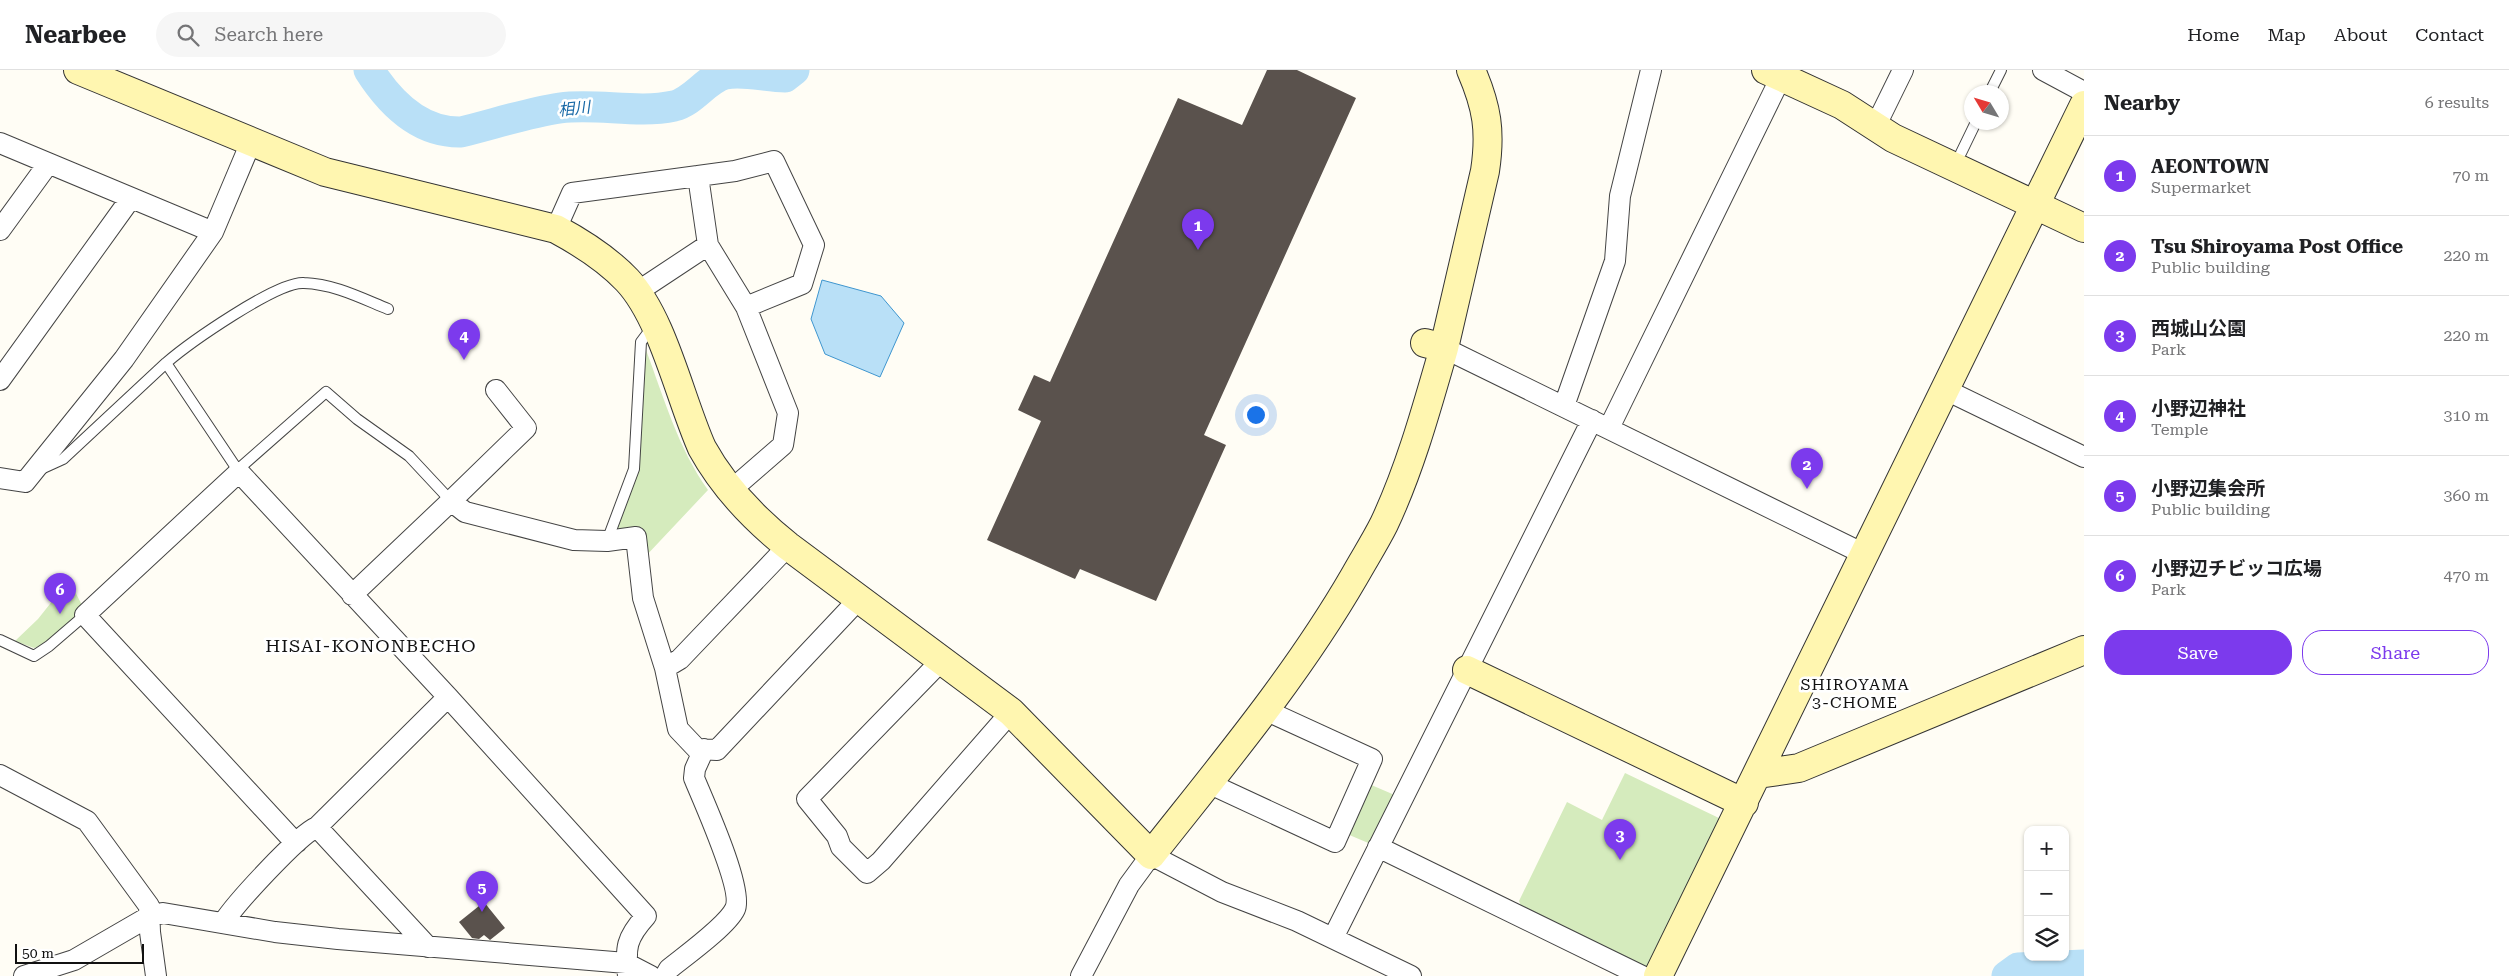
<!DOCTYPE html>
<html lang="en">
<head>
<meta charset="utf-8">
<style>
	:root { --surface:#fff; --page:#f6f6f6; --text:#202124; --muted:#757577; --line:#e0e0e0; --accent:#7c3aed }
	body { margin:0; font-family:"Roboto Serif","Noto Sans JP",serif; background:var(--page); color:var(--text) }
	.controls { position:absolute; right:15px; bottom:15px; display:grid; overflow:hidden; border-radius:10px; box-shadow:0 1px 4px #0004 }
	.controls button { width:45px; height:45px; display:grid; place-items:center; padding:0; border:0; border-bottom:1px solid var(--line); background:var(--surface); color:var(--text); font:25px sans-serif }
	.compass { position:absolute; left:1964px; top:15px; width:45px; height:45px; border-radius:50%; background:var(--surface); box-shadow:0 1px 4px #0004; rotate:308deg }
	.scale { position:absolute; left:15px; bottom:12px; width:129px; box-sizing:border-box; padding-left:5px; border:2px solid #111; border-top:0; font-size:14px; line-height:18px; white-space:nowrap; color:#111; -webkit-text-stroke:4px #fff; paint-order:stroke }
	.you { position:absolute; left:1255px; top:344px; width:18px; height:18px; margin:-12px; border:4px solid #fff; border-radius:50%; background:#1a73e8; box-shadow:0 0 0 8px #1a73e833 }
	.badge { display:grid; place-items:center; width:32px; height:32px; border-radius:50%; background:var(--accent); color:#fff; font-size:16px; font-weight:700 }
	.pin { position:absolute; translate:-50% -41px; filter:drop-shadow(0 1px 2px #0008) }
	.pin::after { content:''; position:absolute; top:26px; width:18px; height:15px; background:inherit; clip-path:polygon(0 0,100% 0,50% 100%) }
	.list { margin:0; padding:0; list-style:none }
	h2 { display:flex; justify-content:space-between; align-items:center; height:65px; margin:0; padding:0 20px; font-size:21px }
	h2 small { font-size:16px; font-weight:400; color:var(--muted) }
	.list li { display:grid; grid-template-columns:32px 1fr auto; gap:15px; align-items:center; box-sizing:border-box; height:80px; padding:0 20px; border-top:1px solid var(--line) }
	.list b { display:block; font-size:19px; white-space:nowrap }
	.list p { margin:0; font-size:16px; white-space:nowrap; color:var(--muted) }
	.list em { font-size:16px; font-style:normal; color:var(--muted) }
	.actions { display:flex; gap:10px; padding:15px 20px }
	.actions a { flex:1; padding:11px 0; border:1px solid var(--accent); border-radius:20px; text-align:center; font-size:18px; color:var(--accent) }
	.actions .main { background:var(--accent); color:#fff }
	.icon { flex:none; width:28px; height:28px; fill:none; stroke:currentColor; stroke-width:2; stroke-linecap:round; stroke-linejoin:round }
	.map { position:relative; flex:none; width:2084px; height:906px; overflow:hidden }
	header { display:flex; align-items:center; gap:30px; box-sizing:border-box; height:70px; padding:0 25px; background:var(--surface); border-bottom:1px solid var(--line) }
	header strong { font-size:24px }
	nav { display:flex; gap:28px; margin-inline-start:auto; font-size:18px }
	.search { width:350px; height:45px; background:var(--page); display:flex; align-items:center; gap:12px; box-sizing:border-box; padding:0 18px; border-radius:28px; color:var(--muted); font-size:19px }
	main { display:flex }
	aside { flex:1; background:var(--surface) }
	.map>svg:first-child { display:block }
	.green { fill:#d5ebbd }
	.water { fill:#b9e0f7; stroke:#3f96cf }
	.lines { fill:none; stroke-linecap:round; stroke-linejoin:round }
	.river { stroke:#b9e0f7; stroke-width:31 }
	.building { fill:#5a524d }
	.lane-casing { stroke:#444; stroke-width:12 }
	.street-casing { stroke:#444; stroke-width:22 }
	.secondary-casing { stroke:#333; stroke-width:30 }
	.lane { stroke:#fff; stroke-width:10 }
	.street { stroke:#fff; stroke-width:20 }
	.secondary { stroke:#fff6b0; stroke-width:28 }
	.labels { text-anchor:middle; stroke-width:5; stroke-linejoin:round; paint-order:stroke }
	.water-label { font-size:16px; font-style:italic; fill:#1768a6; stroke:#fff }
	.neighbourhood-label { font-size:16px; letter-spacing:1px; fill:#111; stroke:#fff }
	.quarter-label { font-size:18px; letter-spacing:1px; fill:#111; stroke:#fff }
</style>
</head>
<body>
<header>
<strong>Nearbee</strong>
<div class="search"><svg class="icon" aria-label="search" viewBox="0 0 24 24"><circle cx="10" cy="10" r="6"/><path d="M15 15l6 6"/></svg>Search here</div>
<nav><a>Home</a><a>Map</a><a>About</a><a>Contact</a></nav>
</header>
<main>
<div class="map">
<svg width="2084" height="906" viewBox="0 0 2084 906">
	<rect width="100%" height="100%" fill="#fffdf5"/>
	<path class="green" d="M 646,280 C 664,328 678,378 708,420 L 644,488 L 617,458 L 637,398 L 644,282 Z
		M 69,510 L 84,539 L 45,574 L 34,578 L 15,571 L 38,549 Z
		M 1625,703 L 1721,749 L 1650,898 L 1644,901 L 1523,841 L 1519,831 L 1567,732 L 1602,750 Z
		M 1369,714 L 1397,726 L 1373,775 L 1347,764 Z"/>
	<path class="water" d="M 822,210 L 881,226 L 904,253 L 880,307 L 825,284 L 811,249 Z"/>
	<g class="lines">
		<path class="river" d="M 369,0 C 390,33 419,63 461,62 C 494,54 527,43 560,38 C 598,33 637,44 674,36 C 694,31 705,10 725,4 C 744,0 766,7 785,7 L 794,0
			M 2007,906 L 2018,898 L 2084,895"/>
	</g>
	<path class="building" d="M 1267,0 L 1297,0 L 1356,28 L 1204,365 L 1226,375 L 1156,531 L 1080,499 L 1075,509 L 987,470 L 1041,351 L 1018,340 L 1034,305 L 1050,312 L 1178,28 L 1242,55 Z
		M 484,832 L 505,858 L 490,870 L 484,865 L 479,869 L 472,868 L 459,852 Z"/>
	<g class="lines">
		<defs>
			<path id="lane" d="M 1990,22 L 2001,0
				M 1961,83 L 1976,52
				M 166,293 C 188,274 277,211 304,213 C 334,214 361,228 388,239
				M 41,399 L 63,389 L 166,293 L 239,402 L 242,396 L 326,322 L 357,349 L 409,386 L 451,431
				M 607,471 L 634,399 L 641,272 L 653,256
				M 0,570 L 34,586 L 49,576 L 85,545"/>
			<path id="street" d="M 2043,0 L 2084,22
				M 1876,55 L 1903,0
				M 0,73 L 213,162
				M 698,106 L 708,175 L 746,237
				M 556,159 L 572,123 L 735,101 L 774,91 L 814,175 L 802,214 L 746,237 L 788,343 L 783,375 L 730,421
				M 0,160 L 48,94
				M 637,222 L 708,175
				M 1444,278 L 1864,484
				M 0,310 L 131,128
				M 1946,320 L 2084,387
				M 1564,336 L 1615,191 L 1620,126 L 1651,0
				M 1609,358 L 1781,7
				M 0,408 L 25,412 L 124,289 L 213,162 L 251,72
				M 451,431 L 526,358 L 496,320
				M 788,476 L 680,589 L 665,598 L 678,659 L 697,679 L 717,680 L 859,529
				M 352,525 L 451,431 L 465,442 L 574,470 L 607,471 L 636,467 L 643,528 L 665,598
				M 942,590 L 807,729 L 837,766 L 841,777 L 867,803 L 881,791 L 1011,642
				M 0,705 L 87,751 L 149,836 L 150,862 L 156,906
				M 1208,713 L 1335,772 L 1372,689 L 1265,640
				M 317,757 L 428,877
				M 297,772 L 290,767 L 85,545 L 239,402 L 448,627 L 646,846 C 626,868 625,878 628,906
				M 1378,777 L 1642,906
				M 223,853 C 235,834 298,765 317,757 L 448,627
				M 1333,868 L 1592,350
				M 24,906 L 74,890 L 150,846 L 163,843 L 275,862 L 338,869 L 626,893 L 651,906
				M 665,906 L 669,899 C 685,886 727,856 735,839 C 744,820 703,730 694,708 L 695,699 L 704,679
				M 1081,906 L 1129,815 L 1151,785 L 1222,822 L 1297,851 L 1411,906"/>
			<path id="secondary" d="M 78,0 L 325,102 L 556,159 C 582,173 607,189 627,210 C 663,248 680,329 702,378 C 724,418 753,448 788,476 L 1011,642 L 1151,785 C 1222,695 1296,607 1354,507 C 1364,489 1375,472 1384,454 C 1410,399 1427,337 1444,278
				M 1766,0 L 1842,35 L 1893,68 L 2084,158
				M 1425,273 L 1444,278 L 1485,101 C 1491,61 1487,37 1471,0
				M 1467,600 L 1744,733
				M 1758,704 L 1799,698 L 2084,580
				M 1658,906 L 2084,35"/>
		</defs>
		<use href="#lane" class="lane-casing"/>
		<use href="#street" class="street-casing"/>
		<use href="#secondary" class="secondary-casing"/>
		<use href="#lane" class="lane"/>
		<use href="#street" class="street"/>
		<use href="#secondary" class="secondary"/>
	</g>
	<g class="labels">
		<g class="water-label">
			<text transform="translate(574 38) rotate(-6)" y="6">相川</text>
		</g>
		<g class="neighbourhood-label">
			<text x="1855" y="620">SHIROYAMA<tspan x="1855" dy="18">3-CHOME</tspan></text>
		</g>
		<g class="quarter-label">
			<text x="371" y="582">HISAI-KONONBECHO</text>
		</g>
	</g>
</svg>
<div class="controls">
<button>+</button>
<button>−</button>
<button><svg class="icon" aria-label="layers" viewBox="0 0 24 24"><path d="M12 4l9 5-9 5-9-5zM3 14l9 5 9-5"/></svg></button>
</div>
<svg class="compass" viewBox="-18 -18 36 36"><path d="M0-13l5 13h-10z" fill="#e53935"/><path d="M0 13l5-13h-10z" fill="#757577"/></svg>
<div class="scale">50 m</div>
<div class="you"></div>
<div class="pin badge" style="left:1198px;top:180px">1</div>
<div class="pin badge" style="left:1807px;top:419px">2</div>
<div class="pin badge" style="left:1620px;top:790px">3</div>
<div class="pin badge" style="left:464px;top:290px">4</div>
<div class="pin badge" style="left:482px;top:842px">5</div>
<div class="pin badge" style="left:60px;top:544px">6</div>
</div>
<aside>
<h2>Nearby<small>6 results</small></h2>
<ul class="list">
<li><span class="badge">1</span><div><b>AEONTOWN</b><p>Supermarket</p></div><em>70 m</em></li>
<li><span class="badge">2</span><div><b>Tsu Shiroyama Post Office</b><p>Public building</p></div><em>220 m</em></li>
<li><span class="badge">3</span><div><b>西城山公園</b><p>Park</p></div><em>220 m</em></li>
<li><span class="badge">4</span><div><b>小野辺神社</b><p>Temple</p></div><em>310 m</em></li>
<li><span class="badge">5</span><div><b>小野辺集会所</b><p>Public building</p></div><em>360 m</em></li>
<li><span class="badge">6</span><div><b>小野辺チビッコ広場</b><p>Park</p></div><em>470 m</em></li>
</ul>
<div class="actions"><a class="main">Save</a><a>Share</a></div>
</aside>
</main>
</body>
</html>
